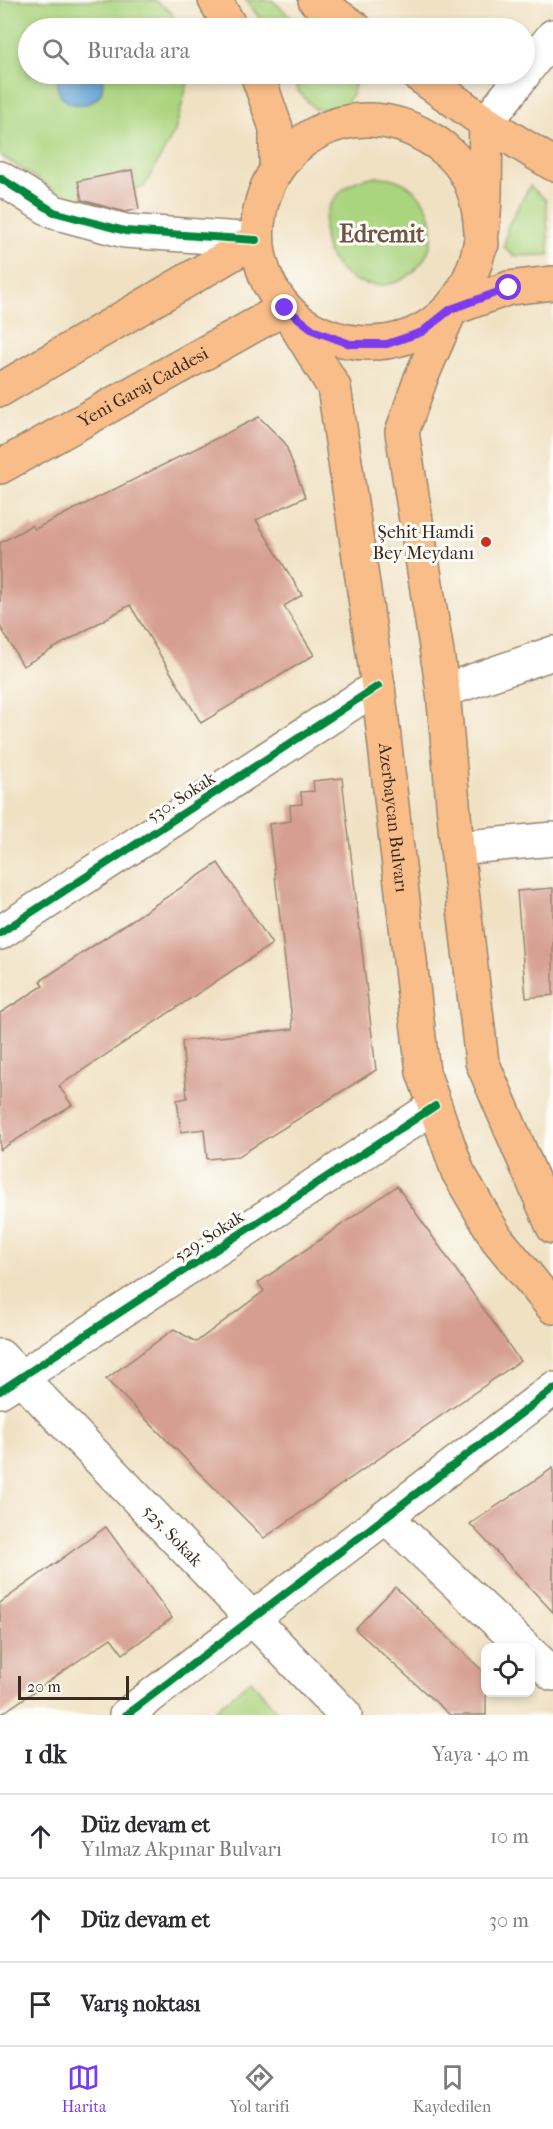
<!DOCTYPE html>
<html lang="tr">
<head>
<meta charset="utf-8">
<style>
	:root { --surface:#fff; --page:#f7f7f7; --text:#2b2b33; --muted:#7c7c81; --line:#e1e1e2; --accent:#7c3aed }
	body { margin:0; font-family:"IM FELL French Canon",serif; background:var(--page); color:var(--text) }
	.controls { position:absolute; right:18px; bottom:18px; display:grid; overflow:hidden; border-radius:12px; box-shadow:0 3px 9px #0003 }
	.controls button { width:54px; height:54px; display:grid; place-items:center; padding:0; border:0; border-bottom:2px solid var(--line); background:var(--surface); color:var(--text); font:30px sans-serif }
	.scale { position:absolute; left:18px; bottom:15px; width:111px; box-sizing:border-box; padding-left:6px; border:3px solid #3b2a1e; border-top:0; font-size:16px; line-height:21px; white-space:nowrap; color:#3b2a1e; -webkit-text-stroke:4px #fdfcf7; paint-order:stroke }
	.stop { position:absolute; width:18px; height:18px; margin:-14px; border:4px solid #7c3aed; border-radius:50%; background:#fff }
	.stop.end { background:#7c3aed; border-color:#fff; box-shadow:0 2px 6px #0008 }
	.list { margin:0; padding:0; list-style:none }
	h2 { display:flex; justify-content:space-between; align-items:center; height:78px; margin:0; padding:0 24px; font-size:26px }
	h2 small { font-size:20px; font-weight:400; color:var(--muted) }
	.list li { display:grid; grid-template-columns:39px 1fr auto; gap:18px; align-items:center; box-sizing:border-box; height:84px; padding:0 24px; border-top:2px solid var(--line) }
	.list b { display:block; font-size:22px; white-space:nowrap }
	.list p { margin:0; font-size:20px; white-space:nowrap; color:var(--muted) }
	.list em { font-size:20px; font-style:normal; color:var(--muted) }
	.icon { flex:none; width:33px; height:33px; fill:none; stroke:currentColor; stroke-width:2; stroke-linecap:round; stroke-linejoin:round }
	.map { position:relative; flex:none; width:553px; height:1715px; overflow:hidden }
	.search { position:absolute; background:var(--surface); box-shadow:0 3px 9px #0003; left:18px; right:18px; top:18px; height:66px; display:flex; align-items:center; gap:15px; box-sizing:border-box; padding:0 21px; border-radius:33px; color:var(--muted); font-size:22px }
	.sheet { height:330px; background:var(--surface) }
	nav { display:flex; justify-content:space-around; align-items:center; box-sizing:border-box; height:84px; border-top:2px solid var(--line); background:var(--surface); font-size:16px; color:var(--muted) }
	nav a { display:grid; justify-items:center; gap:3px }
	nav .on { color:var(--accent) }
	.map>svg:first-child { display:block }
	.green { fill:#abd47f; stroke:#737f4e; stroke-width:1.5 }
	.water { fill:#5fa0d2; stroke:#4d6578; stroke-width:1.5 }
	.building { fill:#d59e90 }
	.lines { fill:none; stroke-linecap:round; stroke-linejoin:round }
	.minor-casing { stroke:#968670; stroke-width:36 }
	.major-casing { stroke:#968670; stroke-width:36 }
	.minor { stroke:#fff; stroke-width:33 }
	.major { stroke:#f9bd89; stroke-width:33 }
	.cycleway-casing { stroke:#fdfcf7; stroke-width:11 }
	.cycleway { stroke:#00873e; stroke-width:8 }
	.route { stroke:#7c3aed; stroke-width:8 }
	.poi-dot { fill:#c8321e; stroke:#fdfcf7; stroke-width:2 }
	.labels { text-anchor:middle; stroke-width:6; stroke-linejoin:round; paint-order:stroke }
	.street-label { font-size:18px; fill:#3b2a1e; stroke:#fdfcf7 }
	.poi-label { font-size:18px; fill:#3b2a1e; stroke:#fdfcf7; text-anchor:end }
	.district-label { font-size:24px; font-weight:bold; fill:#715346; stroke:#fdfcf7 }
</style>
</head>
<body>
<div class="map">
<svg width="553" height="1715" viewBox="0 0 553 1715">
	<rect width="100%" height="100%" fill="#fdfcf7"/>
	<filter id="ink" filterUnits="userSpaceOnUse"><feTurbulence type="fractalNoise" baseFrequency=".0167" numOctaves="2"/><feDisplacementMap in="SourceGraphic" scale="12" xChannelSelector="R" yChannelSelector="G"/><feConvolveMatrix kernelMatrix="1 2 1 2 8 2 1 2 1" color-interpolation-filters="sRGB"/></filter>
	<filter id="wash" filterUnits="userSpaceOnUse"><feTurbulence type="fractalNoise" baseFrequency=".008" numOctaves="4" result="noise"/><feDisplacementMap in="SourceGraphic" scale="24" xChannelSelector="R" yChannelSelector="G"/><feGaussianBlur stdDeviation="1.35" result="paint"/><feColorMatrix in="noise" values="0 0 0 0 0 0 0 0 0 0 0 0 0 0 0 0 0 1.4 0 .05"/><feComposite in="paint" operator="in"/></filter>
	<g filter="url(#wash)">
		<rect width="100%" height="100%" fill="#f0e1c3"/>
		<path class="green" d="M 0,0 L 155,0 L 171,12 L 179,28 L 28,28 L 28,74 L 190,74 L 175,131 L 144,187 L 82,208 L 0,155 Z
			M 246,0 L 272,0 L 303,28 L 267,28 Z
			M 291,74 L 348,74 L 355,85 C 347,112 340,109 315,109 L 299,92 Z
			M324 231a54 54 0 1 1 108 0a54 54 0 1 1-108 0Z
			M 530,186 L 546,200 L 549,255 L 514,256 L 504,247 L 508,225 Z
			M 251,1680 L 280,1715 L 209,1715 Z"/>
		<path class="water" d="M 59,74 L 101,74 C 114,115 46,115 59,74 Z"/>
		<g id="blocks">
			<path class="building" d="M 132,170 L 139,209 L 125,212 L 82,200 L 78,181 Z
				M 259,417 L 285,443 L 305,497 L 256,520 L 302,595 L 284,606 L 314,655 L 201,723 L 130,605 L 23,666 L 0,626 L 0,543 L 32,525 L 35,529 Z
				M 342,778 L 376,1070 L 239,1156 L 207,1159 L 204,1129 L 181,1132 L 177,1100 L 187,1098 L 182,1041 L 293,1029 L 269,824 L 291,821 L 290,805 L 302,804 L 301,792 L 314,791 L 313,781 Z
				M 218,863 L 272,944 L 59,1086 L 72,1105 L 0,1150 L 0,1013 L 43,986 L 40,981 Z
				M 553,888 L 553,995 L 526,998 L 517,891 Z
				M 397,1186 L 520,1361 L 264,1538 L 106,1379 L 174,1329 L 196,1342 L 264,1291 L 258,1283 Z
				M 553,1468 L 553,1612 L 470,1524 Z
				M 106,1527 L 172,1618 L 123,1654 L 111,1638 L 0,1715 L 0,1603 Z
				M 395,1587 L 486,1674 L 486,1715 L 450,1715 L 355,1629 Z"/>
		</g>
	</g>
	<g filter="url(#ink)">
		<use href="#blocks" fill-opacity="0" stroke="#968670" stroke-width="1.5"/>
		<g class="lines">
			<defs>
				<g id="minor">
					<path d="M 524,73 L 553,36"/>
					<path d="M 486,123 L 524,74"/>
					<path d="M 0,178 L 54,212 L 125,231 L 256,240"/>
					<path d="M 443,691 L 553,653"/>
					<path d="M 457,848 L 553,839"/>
					<path d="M 0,933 L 378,686"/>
					<path id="s1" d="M 0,1356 L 345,1715"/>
					<path d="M 0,1391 L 435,1106"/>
					<path d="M 386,1517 L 525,1648"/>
					<path d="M 530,1653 L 553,1674"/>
					<path d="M 126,1715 L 553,1389"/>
				</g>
				<g id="major">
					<path d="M 215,0 L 231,28"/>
					<path d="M 315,0 L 355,28"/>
					<path d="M 257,74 L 276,128 L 276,168"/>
					<path d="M 417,74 L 486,123 L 553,164"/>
					<path d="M 482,244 C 480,219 479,196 466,174 C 458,159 442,145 427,137 C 353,93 266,139 258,224 C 255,254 265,285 285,307 C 305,331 339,343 369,343 C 394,343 417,336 436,321 C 496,275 483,190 486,123"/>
					<path d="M 553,283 L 509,288 L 451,309 L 421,378 L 402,432 L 443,691 L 457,848 L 482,1062 L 553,1227"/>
					<path d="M 0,390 L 256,240"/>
					<path id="s2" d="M 0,467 L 285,308 L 334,387 L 378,686 L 423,1072 L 458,1172 L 497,1239 L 553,1307"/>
				</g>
			</defs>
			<use href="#minor" class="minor-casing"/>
			<use href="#major" class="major-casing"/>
			<use href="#minor" class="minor"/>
			<use href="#major" class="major"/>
			<defs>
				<path id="cycleway" d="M 0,178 L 54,212 L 125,231 L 256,240
					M 0,933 L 378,686
					M 0,1391 L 435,1106
					M 126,1715 L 553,1389"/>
			</defs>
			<use href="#cycleway" class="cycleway-casing"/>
			<use href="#cycleway" class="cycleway"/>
		</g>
	</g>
	<g class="lines" filter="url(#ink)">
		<path class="route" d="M 285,308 L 315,331 L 350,344 L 387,344 L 422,332 L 451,309 L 509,288"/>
	</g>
	<circle class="poi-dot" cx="486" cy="542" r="6"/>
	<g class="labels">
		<g class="street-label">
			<text dy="6" stroke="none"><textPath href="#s2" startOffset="164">Yeni Garaj Caddesi</textPath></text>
			<text transform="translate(181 797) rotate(-33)" y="6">530. Sokak</text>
			<text dy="6" stroke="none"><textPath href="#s2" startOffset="854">Azerbaycan Bulvarı</textPath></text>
			<text transform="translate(209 1236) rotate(-33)" y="6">529. Sokak</text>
			<text dy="6" stroke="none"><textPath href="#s1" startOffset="249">525. Sokak</textPath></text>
		</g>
		<g class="poi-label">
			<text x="474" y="538">Şehit Hamdi<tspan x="474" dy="21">Bey Meydanı</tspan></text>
		</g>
		<g class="district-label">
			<text x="382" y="242">Edremit</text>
		</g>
	</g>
</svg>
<div class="controls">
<button><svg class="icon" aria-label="locate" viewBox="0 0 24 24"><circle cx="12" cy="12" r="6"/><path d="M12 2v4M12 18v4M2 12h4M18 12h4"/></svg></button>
</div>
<div class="scale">20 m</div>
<div class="stop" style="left:509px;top:288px"></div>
<div class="stop end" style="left:285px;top:308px"></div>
<div class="search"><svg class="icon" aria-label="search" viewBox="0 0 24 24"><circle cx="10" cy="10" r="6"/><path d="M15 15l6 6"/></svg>Burada ara</div>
</div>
<section class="sheet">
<h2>1 dk<small>Yaya · 40 m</small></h2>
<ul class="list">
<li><svg class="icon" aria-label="ahead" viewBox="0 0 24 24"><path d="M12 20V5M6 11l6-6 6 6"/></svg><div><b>Düz devam et</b><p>Yılmaz Akpınar Bulvarı</p></div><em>10 m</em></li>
<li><svg class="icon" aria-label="ahead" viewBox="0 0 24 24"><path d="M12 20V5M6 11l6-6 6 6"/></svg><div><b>Düz devam et</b></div><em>30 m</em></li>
<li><svg class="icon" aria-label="arrive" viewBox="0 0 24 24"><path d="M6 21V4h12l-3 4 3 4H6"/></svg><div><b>Varış noktası</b></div></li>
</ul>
</section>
<nav>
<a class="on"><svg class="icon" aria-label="map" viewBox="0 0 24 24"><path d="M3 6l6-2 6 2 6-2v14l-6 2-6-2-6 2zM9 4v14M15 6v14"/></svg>Harita</a>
<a><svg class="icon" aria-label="directions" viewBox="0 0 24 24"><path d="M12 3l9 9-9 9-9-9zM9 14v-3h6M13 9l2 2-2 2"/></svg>Yol tarifi</a>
<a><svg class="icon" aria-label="saved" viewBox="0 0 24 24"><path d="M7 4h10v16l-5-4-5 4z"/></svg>Kaydedilen</a>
</nav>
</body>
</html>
